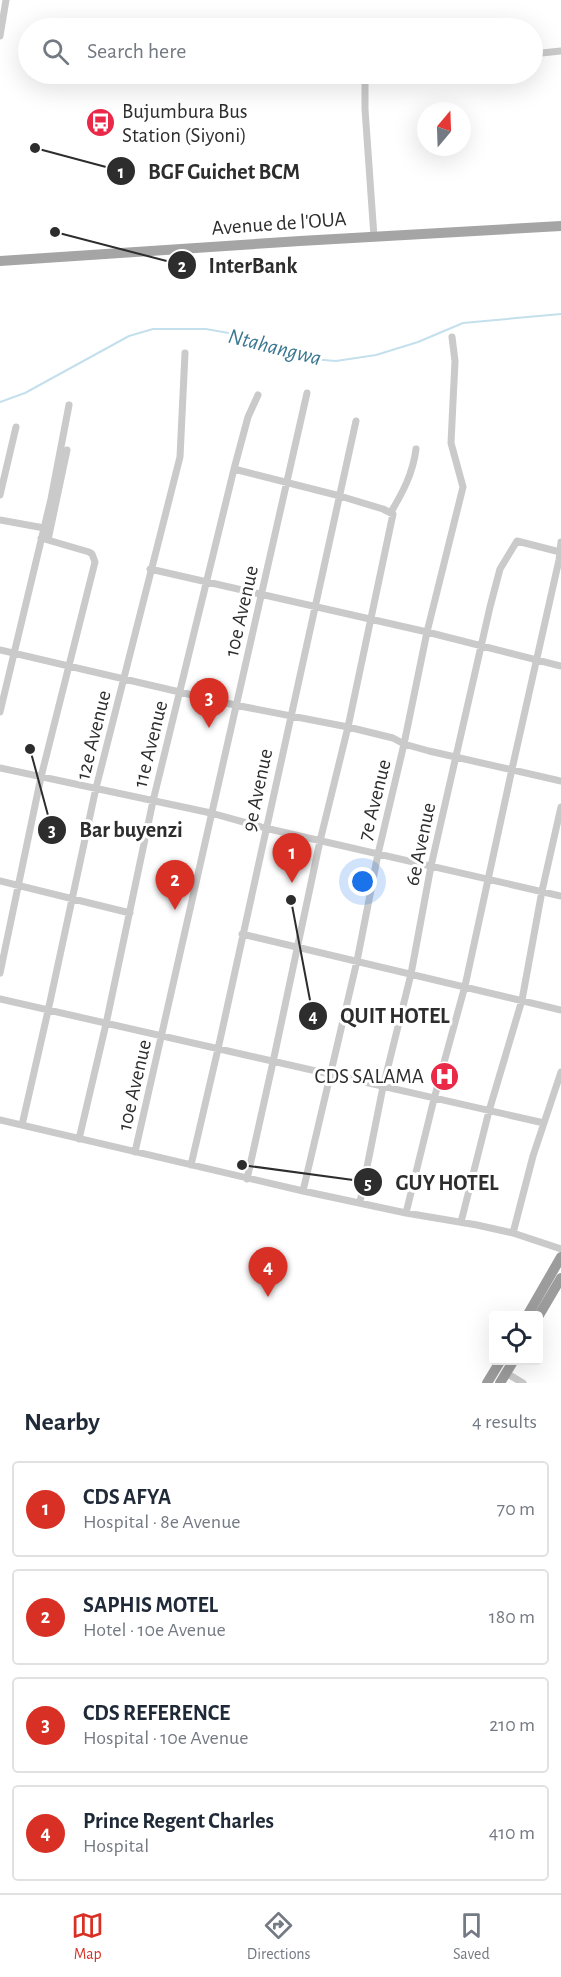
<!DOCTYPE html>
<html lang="en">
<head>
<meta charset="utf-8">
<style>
	:root { --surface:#fff; --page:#f2f2f3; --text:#1f2937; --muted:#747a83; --line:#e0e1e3; --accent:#d93025 }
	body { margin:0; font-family:"Alegreya Sans",sans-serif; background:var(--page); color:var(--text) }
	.controls { position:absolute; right:18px; bottom:18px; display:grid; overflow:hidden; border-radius:6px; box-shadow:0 6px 24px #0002 }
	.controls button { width:54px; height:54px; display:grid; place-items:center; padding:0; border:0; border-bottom:2px solid var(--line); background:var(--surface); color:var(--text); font:30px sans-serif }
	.compass { position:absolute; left:417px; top:102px; width:54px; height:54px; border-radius:50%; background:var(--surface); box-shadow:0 6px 24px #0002; rotate:19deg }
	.you { position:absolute; left:363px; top:882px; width:21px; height:21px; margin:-15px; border:4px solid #fff; border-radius:50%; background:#1a73e8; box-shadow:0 0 0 9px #1a73e833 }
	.badge { display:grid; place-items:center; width:39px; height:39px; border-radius:50%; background:var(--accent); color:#fff; font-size:20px; font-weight:700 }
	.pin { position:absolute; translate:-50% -50px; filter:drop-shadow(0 2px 3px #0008) }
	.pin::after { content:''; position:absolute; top:32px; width:21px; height:18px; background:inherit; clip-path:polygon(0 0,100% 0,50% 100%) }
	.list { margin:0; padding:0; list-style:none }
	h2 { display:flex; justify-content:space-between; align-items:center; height:78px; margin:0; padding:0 24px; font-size:26px }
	h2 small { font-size:20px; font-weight:400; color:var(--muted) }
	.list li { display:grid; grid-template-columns:39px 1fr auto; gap:18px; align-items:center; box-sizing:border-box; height:96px; margin:0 12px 12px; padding:0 12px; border:2px solid var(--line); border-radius:6px }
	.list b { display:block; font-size:22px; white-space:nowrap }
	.list p { margin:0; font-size:20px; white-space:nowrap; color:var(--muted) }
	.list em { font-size:20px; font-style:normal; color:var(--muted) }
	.icon { flex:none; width:33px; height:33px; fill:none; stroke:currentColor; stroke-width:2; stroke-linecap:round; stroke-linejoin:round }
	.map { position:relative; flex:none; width:561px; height:1383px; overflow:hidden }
	.search { position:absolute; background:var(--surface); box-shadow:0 6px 24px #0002; left:18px; right:18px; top:18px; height:66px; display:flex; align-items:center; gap:15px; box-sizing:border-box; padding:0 21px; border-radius:33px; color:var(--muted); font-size:22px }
	.sheet { height:510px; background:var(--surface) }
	nav { display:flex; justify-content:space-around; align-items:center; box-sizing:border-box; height:84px; border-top:2px solid var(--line); background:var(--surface); font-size:16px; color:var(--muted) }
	nav a { display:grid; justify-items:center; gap:3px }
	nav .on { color:var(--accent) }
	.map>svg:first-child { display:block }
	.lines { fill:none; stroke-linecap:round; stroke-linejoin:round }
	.stream { stroke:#c4e0ec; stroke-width:2 }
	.minor { stroke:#cacaca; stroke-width:7 }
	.primary { stroke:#a5a5a5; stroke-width:10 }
	.trunk { stroke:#9c9c9c; stroke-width:10 }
	.labels { text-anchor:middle; stroke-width:6; stroke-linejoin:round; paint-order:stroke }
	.poi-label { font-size:21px; fill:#2d2d2d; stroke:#fff; text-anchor:start }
	.street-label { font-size:21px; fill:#2d2d2d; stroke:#fff }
	.water-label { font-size:22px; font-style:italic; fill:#397690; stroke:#fff }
	.leader { fill:none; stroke:#2d2d2d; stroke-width:2 }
	.callout-dot { fill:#2d2d2d; stroke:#fff; stroke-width:2 }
	.mark-label { font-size:18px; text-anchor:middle; font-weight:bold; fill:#fff }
	.callout-label { font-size:22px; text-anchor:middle; font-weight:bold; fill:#2d2d2d; stroke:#fff; stroke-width:6; stroke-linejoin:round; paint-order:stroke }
</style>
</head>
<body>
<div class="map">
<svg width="561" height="1383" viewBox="0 0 561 1383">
	<rect width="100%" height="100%" fill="#fff"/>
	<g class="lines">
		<path class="stream" d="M 0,402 L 25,393 L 129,336 L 153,329 L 206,329 L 234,334 L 311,359 L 336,361 L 376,355 L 418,342 L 463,323 L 561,314"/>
		<path class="minor" d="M 0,36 L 6,0
			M 532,54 L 561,51
			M 367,74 L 365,80 L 365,109 L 374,237
			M 234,469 L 340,496 L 383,509 L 393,514 L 348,727 L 320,841 L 273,1062 L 247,1179
			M 0,495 L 16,427
			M 391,512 C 403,492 413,473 416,449
			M 0,520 L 44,528
			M 48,540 L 67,450
			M 150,569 L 427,632 L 561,666
			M 0,650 L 235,705 L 348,727 L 393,738 L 404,744 L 429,751 L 561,781
			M 0,712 L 51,499 L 69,405
			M 0,768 L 211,813 L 265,828 L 561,896
			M 0,881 L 130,913
			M 242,934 L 561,1010
			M 0,973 L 41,777 L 95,562 L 92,554 L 89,552 L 41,538
			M 0,999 L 544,1123
			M 0,1120 L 303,1191 L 406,1213 L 477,1225 L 513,1233 L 561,1249
			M 22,1125 L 48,1011 L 96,788 L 180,457 L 185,353
			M 79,1139 L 106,1024 L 153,801 L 234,469 L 248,417 L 258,395
			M 135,1152 L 307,393
			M 191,1165 L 218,1049 L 356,421
			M 303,1191 L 357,961 L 378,854 L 404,744 L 427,632 L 463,487 L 451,443 L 455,361 L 452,337
			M 360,1202 L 383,1087 L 411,974 L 431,866 L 490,607 L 500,569 L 517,541 L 560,552
			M 406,1213 L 434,1099 L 465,986 L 512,769 L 559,560 L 561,542
			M 461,1222 L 489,1111 L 522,1000 L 542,891 L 561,807
			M 513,1233 L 533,1156 L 561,1072
			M 506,1373 L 523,1383"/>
		<path class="primary" d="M 0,261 L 300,241 L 561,226"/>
		<path class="trunk" d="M 527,1316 L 561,1257
			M 538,1317 L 561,1278
			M 487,1383 L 501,1360
			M 500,1383 L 514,1360"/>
	</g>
	<defs>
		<symbol id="bus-disc" viewBox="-11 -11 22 22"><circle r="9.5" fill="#ea2848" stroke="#fff"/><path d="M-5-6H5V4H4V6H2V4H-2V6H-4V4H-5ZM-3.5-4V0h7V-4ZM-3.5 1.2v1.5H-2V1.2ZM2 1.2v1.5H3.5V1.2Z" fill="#fff"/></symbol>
		<symbol id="hospital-disc" viewBox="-11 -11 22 22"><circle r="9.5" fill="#ea2848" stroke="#fff"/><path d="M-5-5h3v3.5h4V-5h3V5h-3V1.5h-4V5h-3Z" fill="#fff"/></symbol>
	</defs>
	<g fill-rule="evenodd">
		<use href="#bus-disc" x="84" y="106" width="33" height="33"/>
		<use href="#hospital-disc" x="428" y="1060" width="33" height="33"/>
	</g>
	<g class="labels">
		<g class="poi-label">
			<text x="122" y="118">Bujumbura Bus<tspan x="122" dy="24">Station (Siyoni)</tspan></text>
			<text x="424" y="1083" text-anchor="end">CDS SALAMA</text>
		</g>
		<g class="street-label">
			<text transform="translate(279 223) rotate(-4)" y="7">Avenue de l'OUA</text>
			<text transform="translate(241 611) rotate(-77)" y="7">10e Avenue</text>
			<text transform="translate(93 735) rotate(-76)" y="7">12e Avenue</text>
			<text transform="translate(150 744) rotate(-76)" y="7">11e Avenue</text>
			<text transform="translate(257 790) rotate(-78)" y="7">9e Avenue</text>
			<text transform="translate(374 800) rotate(-76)" y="7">7e Avenue</text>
			<text transform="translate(420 844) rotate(-78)" y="7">6e Avenue</text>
			<text transform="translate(134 1085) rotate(-77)" y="7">10e Avenue</text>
		</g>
		<g class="water-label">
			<text transform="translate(275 346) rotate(14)" y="8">Ntahangwa</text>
		</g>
	</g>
	<path class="leader" d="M35 148L121 171M55 232L182 265M30 749L52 830M291 900L313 1016M242 1165L368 1182"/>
	<g class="callout-dot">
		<circle cx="35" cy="148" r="6"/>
		<circle cx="55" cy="232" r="6"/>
		<circle cx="30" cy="749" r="6"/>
		<circle cx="291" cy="900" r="6"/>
		<circle cx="242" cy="1165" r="6"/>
		<circle cx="121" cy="171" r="15"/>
		<circle cx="182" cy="265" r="15"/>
		<circle cx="52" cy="830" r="15"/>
		<circle cx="313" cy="1016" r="15"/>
		<circle cx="368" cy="1182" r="15"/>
	</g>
	<g class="mark-label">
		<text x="121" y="178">1</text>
		<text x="182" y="272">2</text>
		<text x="52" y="836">3</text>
		<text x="313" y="1022">4</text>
		<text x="368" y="1189">5</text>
	</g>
	<g class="callout-label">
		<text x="224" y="179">BGF Guichet BCM</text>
		<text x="253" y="273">InterBank</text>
		<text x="131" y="837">Bar buyenzi</text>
		<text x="395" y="1023">QUIT HOTEL</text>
		<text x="447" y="1190">GUY HOTEL</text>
	</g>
</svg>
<div class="controls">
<button><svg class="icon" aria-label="locate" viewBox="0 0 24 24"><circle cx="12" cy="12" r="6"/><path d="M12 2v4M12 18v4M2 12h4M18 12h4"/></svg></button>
</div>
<svg class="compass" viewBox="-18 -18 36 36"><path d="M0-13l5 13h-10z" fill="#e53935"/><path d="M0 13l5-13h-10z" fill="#747a83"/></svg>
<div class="you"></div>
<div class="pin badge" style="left:292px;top:883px">1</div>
<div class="pin badge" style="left:175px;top:910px">2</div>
<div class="pin badge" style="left:209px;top:728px">3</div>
<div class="pin badge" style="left:268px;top:1297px">4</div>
<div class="search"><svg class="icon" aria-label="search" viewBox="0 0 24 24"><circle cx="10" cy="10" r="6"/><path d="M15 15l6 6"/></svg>Search here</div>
</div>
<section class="sheet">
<h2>Nearby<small>4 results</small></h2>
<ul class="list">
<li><span class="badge">1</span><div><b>CDS AFYA</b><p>Hospital · 8e Avenue</p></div><em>70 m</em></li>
<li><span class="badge">2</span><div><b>SAPHIS MOTEL</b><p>Hotel · 10e Avenue</p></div><em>180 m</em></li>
<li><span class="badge">3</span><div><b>CDS REFERENCE</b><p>Hospital · 10e Avenue</p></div><em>210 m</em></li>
<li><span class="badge">4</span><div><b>Prince Regent Charles</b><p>Hospital</p></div><em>410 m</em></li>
</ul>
</section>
<nav>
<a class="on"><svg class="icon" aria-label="map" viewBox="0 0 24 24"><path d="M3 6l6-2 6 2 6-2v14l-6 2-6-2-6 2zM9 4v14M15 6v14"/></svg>Map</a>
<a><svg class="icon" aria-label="directions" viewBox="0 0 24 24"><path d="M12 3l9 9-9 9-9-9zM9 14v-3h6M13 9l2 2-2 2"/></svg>Directions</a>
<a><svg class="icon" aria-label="saved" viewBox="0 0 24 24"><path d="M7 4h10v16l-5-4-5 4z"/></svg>Saved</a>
</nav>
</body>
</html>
